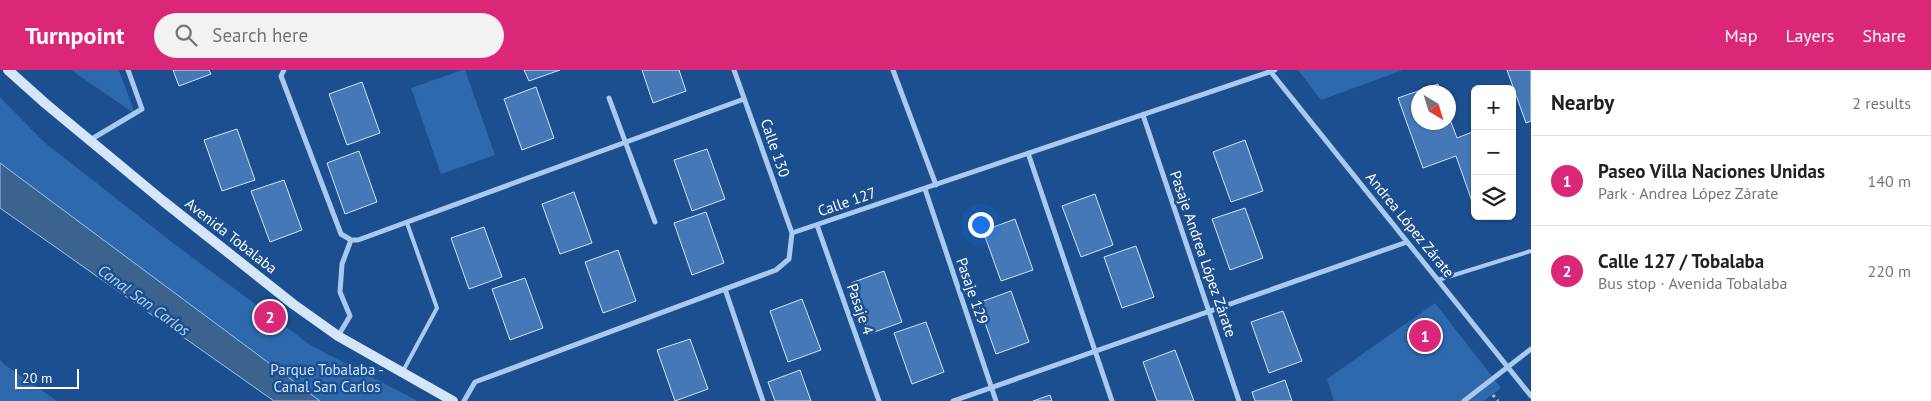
<!DOCTYPE html>
<html lang="en">
<head>
<meta charset="utf-8">
<style>
	:root { --surface:#fff; --page:#f2f2f2; --text:#202124; --muted:#757577; --line:#e0e0e0; --accent:#db2777 }
	body { margin:0; font-family:"PT Sans",sans-serif; background:var(--page); color:var(--text) }
	.controls { position:absolute; right:15px; top:15px; display:grid; overflow:hidden; border-radius:8px; box-shadow:0 1px 4px #0004 }
	.controls button { width:45px; height:45px; display:grid; place-items:center; padding:0; border:0; border-bottom:1px solid var(--line); background:var(--surface); color:var(--text); font:25px sans-serif }
	.compass { position:absolute; left:1411px; top:15px; width:45px; height:45px; border-radius:50%; background:var(--surface); box-shadow:0 1px 4px #0004; rotate:142deg }
	.scale { position:absolute; left:15px; bottom:12px; width:64px; box-sizing:border-box; padding-left:5px; border:2px solid #fff; border-top:0; font-size:14px; line-height:18px; white-space:nowrap; color:#fff; -webkit-text-stroke:4px #1b4f8f; paint-order:stroke }
	.you { position:absolute; left:980px; top:154px; width:18px; height:18px; margin:-12px; border:4px solid #fff; border-radius:50%; background:#1a73e8; box-shadow:0 0 0 8px #1a73e833 }
	.badge { display:grid; place-items:center; width:32px; height:32px; border-radius:50%; background:var(--accent); color:#fff; font-size:16px; font-weight:700 }
	.pin { position:absolute; translate:-50% -50%; border:2px solid #fff; box-shadow:0 1px 5px #0006 }
	.list { margin:0; padding:0; list-style:none }
	h2 { display:flex; justify-content:space-between; align-items:center; height:65px; margin:0; padding:0 20px; font-size:21px }
	h2 small { font-size:16px; font-weight:400; color:var(--muted) }
	.list li { display:grid; grid-template-columns:32px 1fr auto; gap:15px; align-items:center; box-sizing:border-box; height:90px; padding:0 20px; border-top:1px solid var(--line) }
	.list b { display:block; font-size:19px; white-space:nowrap }
	.list p { margin:0; font-size:16px; white-space:nowrap; color:var(--muted) }
	.list em { font-size:16px; font-style:normal; color:var(--muted) }
	.icon { flex:none; width:28px; height:28px; fill:none; stroke:currentColor; stroke-width:2; stroke-linecap:round; stroke-linejoin:round }
	.map { position:relative; flex:none; width:1531px; height:331px; overflow:hidden }
	header { display:flex; align-items:center; gap:30px; box-sizing:border-box; height:70px; padding:0 25px; background:var(--accent); color:#fff }
	header strong { font-size:24px }
	nav { display:flex; gap:28px; margin-inline-start:auto; font-size:18px }
	.search { width:350px; height:45px; background:var(--page); display:flex; align-items:center; gap:12px; box-sizing:border-box; padding:0 18px; border-radius:28px; color:var(--muted); font-size:19px }
	main { display:flex }
	aside { flex:1; background:var(--surface) }
	.map>svg:first-child { display:block }
	.green { fill:#2e69ad }
	.water { fill:#3c6290; stroke:#9cc4f0 }
	.building { fill:#4478b7; stroke:#cfe3fa }
	.lines { fill:none; stroke-linecap:round; stroke-linejoin:round }
	.path { stroke:#a9c9ee; stroke-width:3; stroke-dasharray:2.5 4; stroke-linecap:butt }
	.lane { stroke:#a9c9ee; stroke-width:4 }
	.street { stroke:#a9c9ee; stroke-width:5 }
	.secondary { stroke:#d6e6fa; stroke-width:10 }
	.labels { text-anchor:middle; stroke-width:5; stroke-linejoin:round; paint-order:stroke }
	.street-label { font-size:15px; fill:#fff; stroke:#1b4f8f }
	.park-label { font-size:15px; fill:#cfe3fa; stroke:#1b4f8f }
	.water-label { font-size:16px; font-style:italic; fill:#b5d3f5; stroke:#1b4f8f }
</style>
</head>
<body>
<header>
<strong>Turnpoint</strong>
<div class="search"><svg class="icon" aria-label="search" viewBox="0 0 24 24"><circle cx="10" cy="10" r="6"/><path d="M15 15l6 6"/></svg>Search here</div>
<nav><a>Map</a><a>Layers</a><a>Share</a></nav>
</header>
<main>
<div class="map">
<svg width="1531" height="331" viewBox="0 0 1531 331">
	<rect width="100%" height="100%" fill="#1b4f8f"/>
	<path class="green" d="M 71,0 L 119,0 L 135,44 Z
		M 462,0 L 465,0 L 495,85 L 441,104 L 411,18 Z
		M 1298,0 L 1403,0 L 1321,30 Z
		M 0,27 L 44,72 L 173,173 L 310,275 L 418,331 L 320,331 L 0,93 Z
		M 1435,233 L 1501,318 L 1484,331 L 1334,331 L 1327,309 Z
		M 0,290 L 5,295 L 57,331 L 0,331 Z"/>
	<path class="water" d="M 0,93 L 320,331 L 274,331 L 0,138 Z"/>
	<path class="building" d="M 173,0 L 209,0 L 211,4 L 179,16 Z
		M 524,0 L 560,0 L 529,11 Z
		M 642,0 L 679,0 L 686,21 L 653,33 Z
		M 1507,0 L 1531,0 L 1531,51 L 1526,53 Z
		M 362,12 L 380,63 L 347,75 L 329,24 Z
		M 1438,14 L 1441,22 L 1418,22 L 1418,52 L 1448,52 L 1448,44 L 1457,68 L 1475,61 L 1475,140 L 1456,86 L 1423,98 L 1398,28 Z
		M 536,17 L 554,68 L 522,80 L 504,29 Z
		M 237,59 L 255,110 L 222,121 L 204,70 Z
		M 1245,70 L 1263,121 L 1231,132 L 1213,82 Z
		M 707,79 L 725,129 L 692,141 L 674,90 Z
		M 359,81 L 377,132 L 345,144 L 327,93 Z
		M 284,110 L 302,160 L 270,172 L 251,121 Z
		M 574,122 L 592,173 L 560,184 L 542,134 Z
		M 1095,124 L 1113,175 L 1081,187 L 1062,136 Z
		M 1245,138 L 1263,188 L 1230,200 L 1212,149 Z
		M 706,142 L 724,193 L 692,205 L 674,153 Z
		M 1015,149 L 1033,200 L 1001,211 L 983,161 Z
		M 484,157 L 502,207 L 469,219 L 451,168 Z
		M 1136,176 L 1154,227 L 1122,238 L 1104,187 Z
		M 618,180 L 636,231 L 603,243 L 585,192 Z
		M 884,201 L 902,252 L 869,264 L 851,213 Z
		M 525,208 L 543,258 L 510,270 L 492,219 Z
		M 1011,221 L 1029,272 L 996,284 L 978,233 Z
		M 802,229 L 821,280 L 788,292 L 770,241 Z
		M 1283,241 L 1302,291 L 1269,303 L 1251,252 Z
		M 926,252 L 944,302 L 912,314 L 894,263 Z
		M 690,269 L 708,319 L 675,331 L 657,280 Z
		M 1175,280 L 1194,331 L 1157,331 L 1143,292 Z
		M 800,300 L 811,331 L 775,331 L 768,312 Z
		M 1285,310 L 1292,331 L 1255,331 L 1252,322 Z
		M 1050,325 L 1052,331 L 1033,331 Z"/>
	<g class="lines">
		<path class="path" d="M 1493,325 L 1498,331"/>
		<path class="lane" d="M 1438,210 L 1531,181
			M 403,301 L 437,238 L 407,153"/>
		<path class="street" d="M 284,0 L 281,6 L 341,164 L 351,170 L 358,170 L 744,29
			M 893,0 L 936,115
			M 1270,1 L 1531,326
			M 609,28 L 655,152
			M 1143,45 L 1239,331
			M 90,70 L 142,39 L 128,0
			M 1028,83 L 1112,331
			M 925,119 L 996,331
			M 817,155 L 879,331
			M 792,163 L 1275,0
			M 725,219 L 763,331
			M 338,266 L 350,246 L 340,222 L 342,194 L 351,170
			M 464,331 L 475,312 L 776,200 L 789,189 L 792,163 L 734,0
			M 953,331 L 1407,172
			M 1464,331 L 1531,279"/>
		<path class="secondary" d="M 8,0 L 46,34 L 163,131 L 293,234 L 338,266 L 453,331"/>
	</g>
	<g class="labels">
		<g class="street-label">
			<text transform="translate(775 78) rotate(71)" y="5">Calle 130</text>
			<text transform="translate(847 132) rotate(-19)" y="5">Calle 127</text>
			<text transform="translate(1410 155) rotate(51)" y="5">Andrea López Zárate</text>
			<text transform="translate(231 166) rotate(38)" y="5">Avenida Tobalaba</text>
			<text transform="translate(1203 184) rotate(71)" y="5">Pasaje Andrea López Zárate</text>
			<text transform="translate(972 221) rotate(71)" y="5">Pasaje 129</text>
			<text transform="translate(860 239) rotate(71)" y="5">Pasaje 4</text>
		</g>
		<g class="park-label">
			<text x="327" y="305">Parque Tobalaba -<tspan x="327" dy="17">Canal San Carlos</tspan></text>
		</g>
		<g class="water-label">
			<text transform="translate(144 230) rotate(36)" y="6">Canal San Carlos</text>
		</g>
	</g>
</svg>
<div class="controls">
<button>+</button>
<button>−</button>
<button><svg class="icon" aria-label="layers" viewBox="0 0 24 24"><path d="M12 4l9 5-9 5-9-5zM3 14l9 5 9-5"/></svg></button>
</div>
<svg class="compass" viewBox="-18 -18 36 36"><path d="M0-13l5 13h-10z" fill="#e53935"/><path d="M0 13l5-13h-10z" fill="#757577"/></svg>
<div class="scale">20 m</div>
<div class="you"></div>
<div class="pin badge" style="left:1425px;top:266px">1</div>
<div class="pin badge" style="left:270px;top:247px">2</div>
</div>
<aside>
<h2>Nearby<small>2 results</small></h2>
<ul class="list">
<li><span class="badge">1</span><div><b>Paseo Villa Naciones Unidas</b><p>Park · Andrea López Zárate</p></div><em>140 m</em></li>
<li><span class="badge">2</span><div><b>Calle 127 / Tobalaba</b><p>Bus stop · Avenida Tobalaba</p></div><em>220 m</em></li>
</ul>
</aside>
</main>
</body>
</html>
